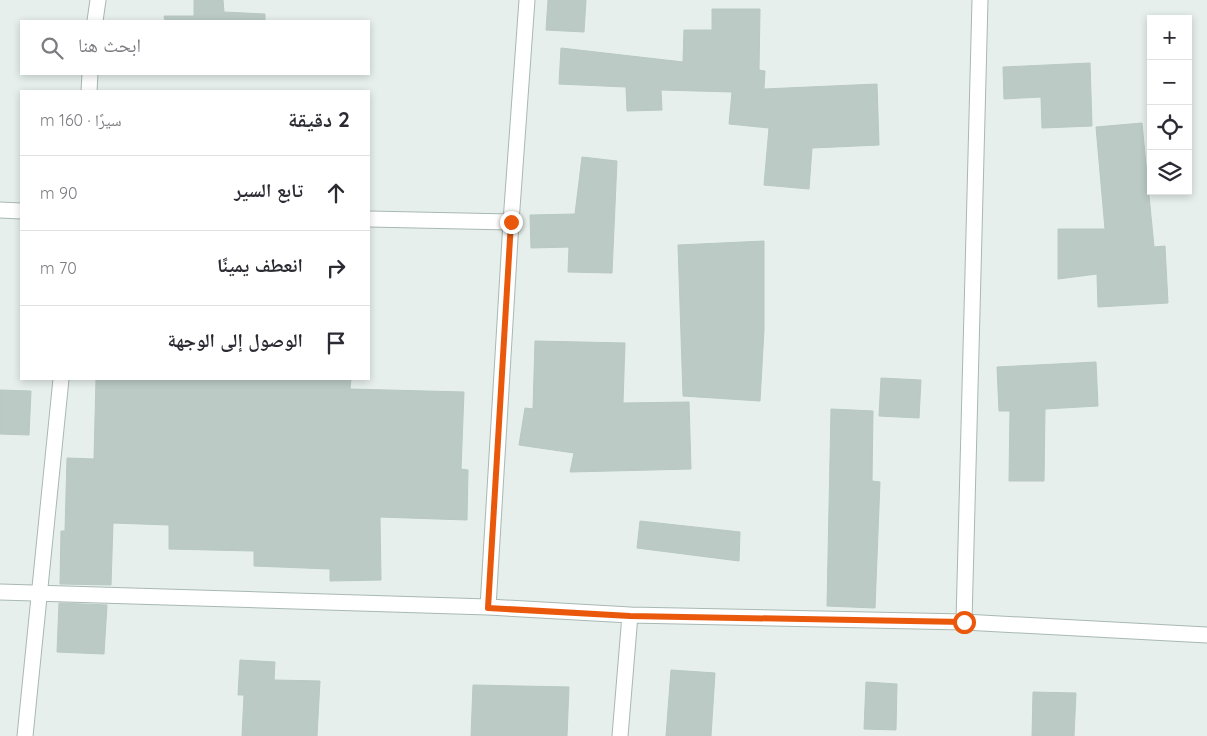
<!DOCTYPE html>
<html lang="ar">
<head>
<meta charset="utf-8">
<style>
	:root { --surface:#fff; --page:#f2f2f3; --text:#2b2b33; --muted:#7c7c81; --line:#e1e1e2 }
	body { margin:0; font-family:Quicksand,"Noto Naskh Arabic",sans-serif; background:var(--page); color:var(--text); direction:rtl }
	.controls { position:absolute; right:15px; top:15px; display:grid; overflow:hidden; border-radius:0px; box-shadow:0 2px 8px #0003 }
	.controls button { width:45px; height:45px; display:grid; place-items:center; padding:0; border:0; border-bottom:1px solid var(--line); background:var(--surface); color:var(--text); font:25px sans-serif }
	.stop { position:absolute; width:15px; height:15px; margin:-11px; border:4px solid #ea580c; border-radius:50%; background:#fff }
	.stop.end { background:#ea580c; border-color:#fff; box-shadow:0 1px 5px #0008 }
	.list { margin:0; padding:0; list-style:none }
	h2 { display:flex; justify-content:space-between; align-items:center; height:65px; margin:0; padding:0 20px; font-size:21px }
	h2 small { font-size:16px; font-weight:400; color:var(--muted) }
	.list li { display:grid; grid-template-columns:32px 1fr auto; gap:15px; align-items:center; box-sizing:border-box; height:75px; padding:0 20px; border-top:1px solid var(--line) }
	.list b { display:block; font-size:19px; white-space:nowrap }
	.list em { font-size:16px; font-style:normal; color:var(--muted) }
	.icon { flex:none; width:28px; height:28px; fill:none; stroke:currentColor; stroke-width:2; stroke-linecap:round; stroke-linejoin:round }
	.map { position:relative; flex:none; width:1207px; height:736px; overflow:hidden; direction:ltr }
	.search { position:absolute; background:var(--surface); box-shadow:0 2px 8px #0003; left:20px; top:20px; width:350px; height:55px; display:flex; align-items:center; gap:12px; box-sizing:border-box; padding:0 18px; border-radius:0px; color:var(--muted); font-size:19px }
	.panel { position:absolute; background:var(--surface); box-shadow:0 2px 8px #0003; left:20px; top:90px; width:350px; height:290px; border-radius:0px; direction:rtl }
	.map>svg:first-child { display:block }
	.building { fill:#bbcac4; stroke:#b8c9c2 }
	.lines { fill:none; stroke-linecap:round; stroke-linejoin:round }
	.minor-casing { stroke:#a8b8b2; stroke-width:17 }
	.minor { stroke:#fff; stroke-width:15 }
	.route { stroke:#ea580c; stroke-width:6 }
</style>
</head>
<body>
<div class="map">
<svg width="1207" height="736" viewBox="0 0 1207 736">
	<rect width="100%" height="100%" fill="#e6efeb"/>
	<path class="building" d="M 194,0 L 223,0 L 224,12 L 265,14 L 265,21 L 165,21 L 164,16 L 194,16 Z
		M 548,0 L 586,0 L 584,32 L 546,30 Z
		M 712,9 L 760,9 L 759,70 L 765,71 L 764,89 L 877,84 L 879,145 L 812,148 L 809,189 L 764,185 L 769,128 L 729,124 L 732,92 L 661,90 L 662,110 L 627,111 L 626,87 L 559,84 L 561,48 L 683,62 L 684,30 L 712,30 Z
		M 1090,63 L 1092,126 L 1042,128 L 1041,97 L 1004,99 L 1003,67 Z
		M 1142,123 L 1154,247 L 1165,246 L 1168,303 L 1098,307 L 1097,274 L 1058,279 L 1058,229 L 1105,229 L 1096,127 Z
		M 582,157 L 617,161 L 612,273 L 568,272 L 569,247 L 531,248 L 530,215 L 575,214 Z
		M 764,241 L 764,330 L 760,401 L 683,396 L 678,245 Z
		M 535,341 L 625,343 L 623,403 L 689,402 L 691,469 L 570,472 L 574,453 L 519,445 L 525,408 L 533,409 Z
		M 1096,362 L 1098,406 L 1045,409 L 1044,481 L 1009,481 L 1010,411 L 999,411 L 997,367 Z
		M 881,378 L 921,380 L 919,418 L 879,416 Z
		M 96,379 L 351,379 L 350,389 L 464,392 L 461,469 L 468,470 L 467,520 L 380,517 L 381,580 L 330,581 L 330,569 L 254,566 L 254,551 L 169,549 L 169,525 L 113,523 L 111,585 L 60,584 L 61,531 L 65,531 L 67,458 L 94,459 Z
		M 0,390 L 31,391 L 29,435 L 0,434 Z
		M 831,409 L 873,411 L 872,481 L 880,482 L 875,608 L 827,606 Z
		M 640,521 L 740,532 L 739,561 L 637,548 Z
		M 59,603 L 107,605 L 104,654 L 57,652 Z
		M 240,660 L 275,662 L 274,680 L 320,681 L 317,736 L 242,736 L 244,695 L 238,695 Z
		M 671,670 L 715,673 L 711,736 L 666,736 Z
		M 866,682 L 897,684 L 896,730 L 864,729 Z
		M 473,685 L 569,687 L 567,736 L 471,736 Z
		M 1033,692 L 1076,693 L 1074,736 L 1032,736 Z"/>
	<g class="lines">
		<defs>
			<path id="minor" d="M 95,21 L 98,0
				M 89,91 L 90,74
				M 0,210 L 21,211
				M 369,219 L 511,222
				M 0,592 L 488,607 L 630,615 L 964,622 L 1207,635
				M 488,607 L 511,222 L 527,0
				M 964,622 L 980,0
				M 25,736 L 61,379
				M 620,736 L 630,615"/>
		</defs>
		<use href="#minor" class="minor-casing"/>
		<use href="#minor" class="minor"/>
	</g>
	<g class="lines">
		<path class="route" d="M 511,222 L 488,608 L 630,616 L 964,622"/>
	</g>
</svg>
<div class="controls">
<button>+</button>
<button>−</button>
<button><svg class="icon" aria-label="locate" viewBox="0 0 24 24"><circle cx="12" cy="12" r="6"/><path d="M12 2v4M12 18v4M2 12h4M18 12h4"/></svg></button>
<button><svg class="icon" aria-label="layers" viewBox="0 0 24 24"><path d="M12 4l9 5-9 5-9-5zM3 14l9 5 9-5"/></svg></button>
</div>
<div class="stop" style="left:964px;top:622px"></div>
<div class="stop end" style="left:511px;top:222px"></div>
<div class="search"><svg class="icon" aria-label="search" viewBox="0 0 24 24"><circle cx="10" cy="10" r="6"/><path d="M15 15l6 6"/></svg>ابحث هنا</div>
<section class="panel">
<h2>2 دقيقة<small>سيرًا · 160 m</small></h2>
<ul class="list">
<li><svg class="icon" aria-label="ahead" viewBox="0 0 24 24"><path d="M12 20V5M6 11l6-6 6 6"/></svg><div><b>تابع السير</b></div><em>90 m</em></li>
<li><svg class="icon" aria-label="right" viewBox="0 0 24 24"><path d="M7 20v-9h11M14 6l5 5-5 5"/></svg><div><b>انعطف يمينًا</b></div><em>70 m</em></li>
<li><svg class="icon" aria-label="arrive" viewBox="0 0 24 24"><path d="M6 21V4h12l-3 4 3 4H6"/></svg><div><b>الوصول إلى الوجهة</b></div></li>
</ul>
</section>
</div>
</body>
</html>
